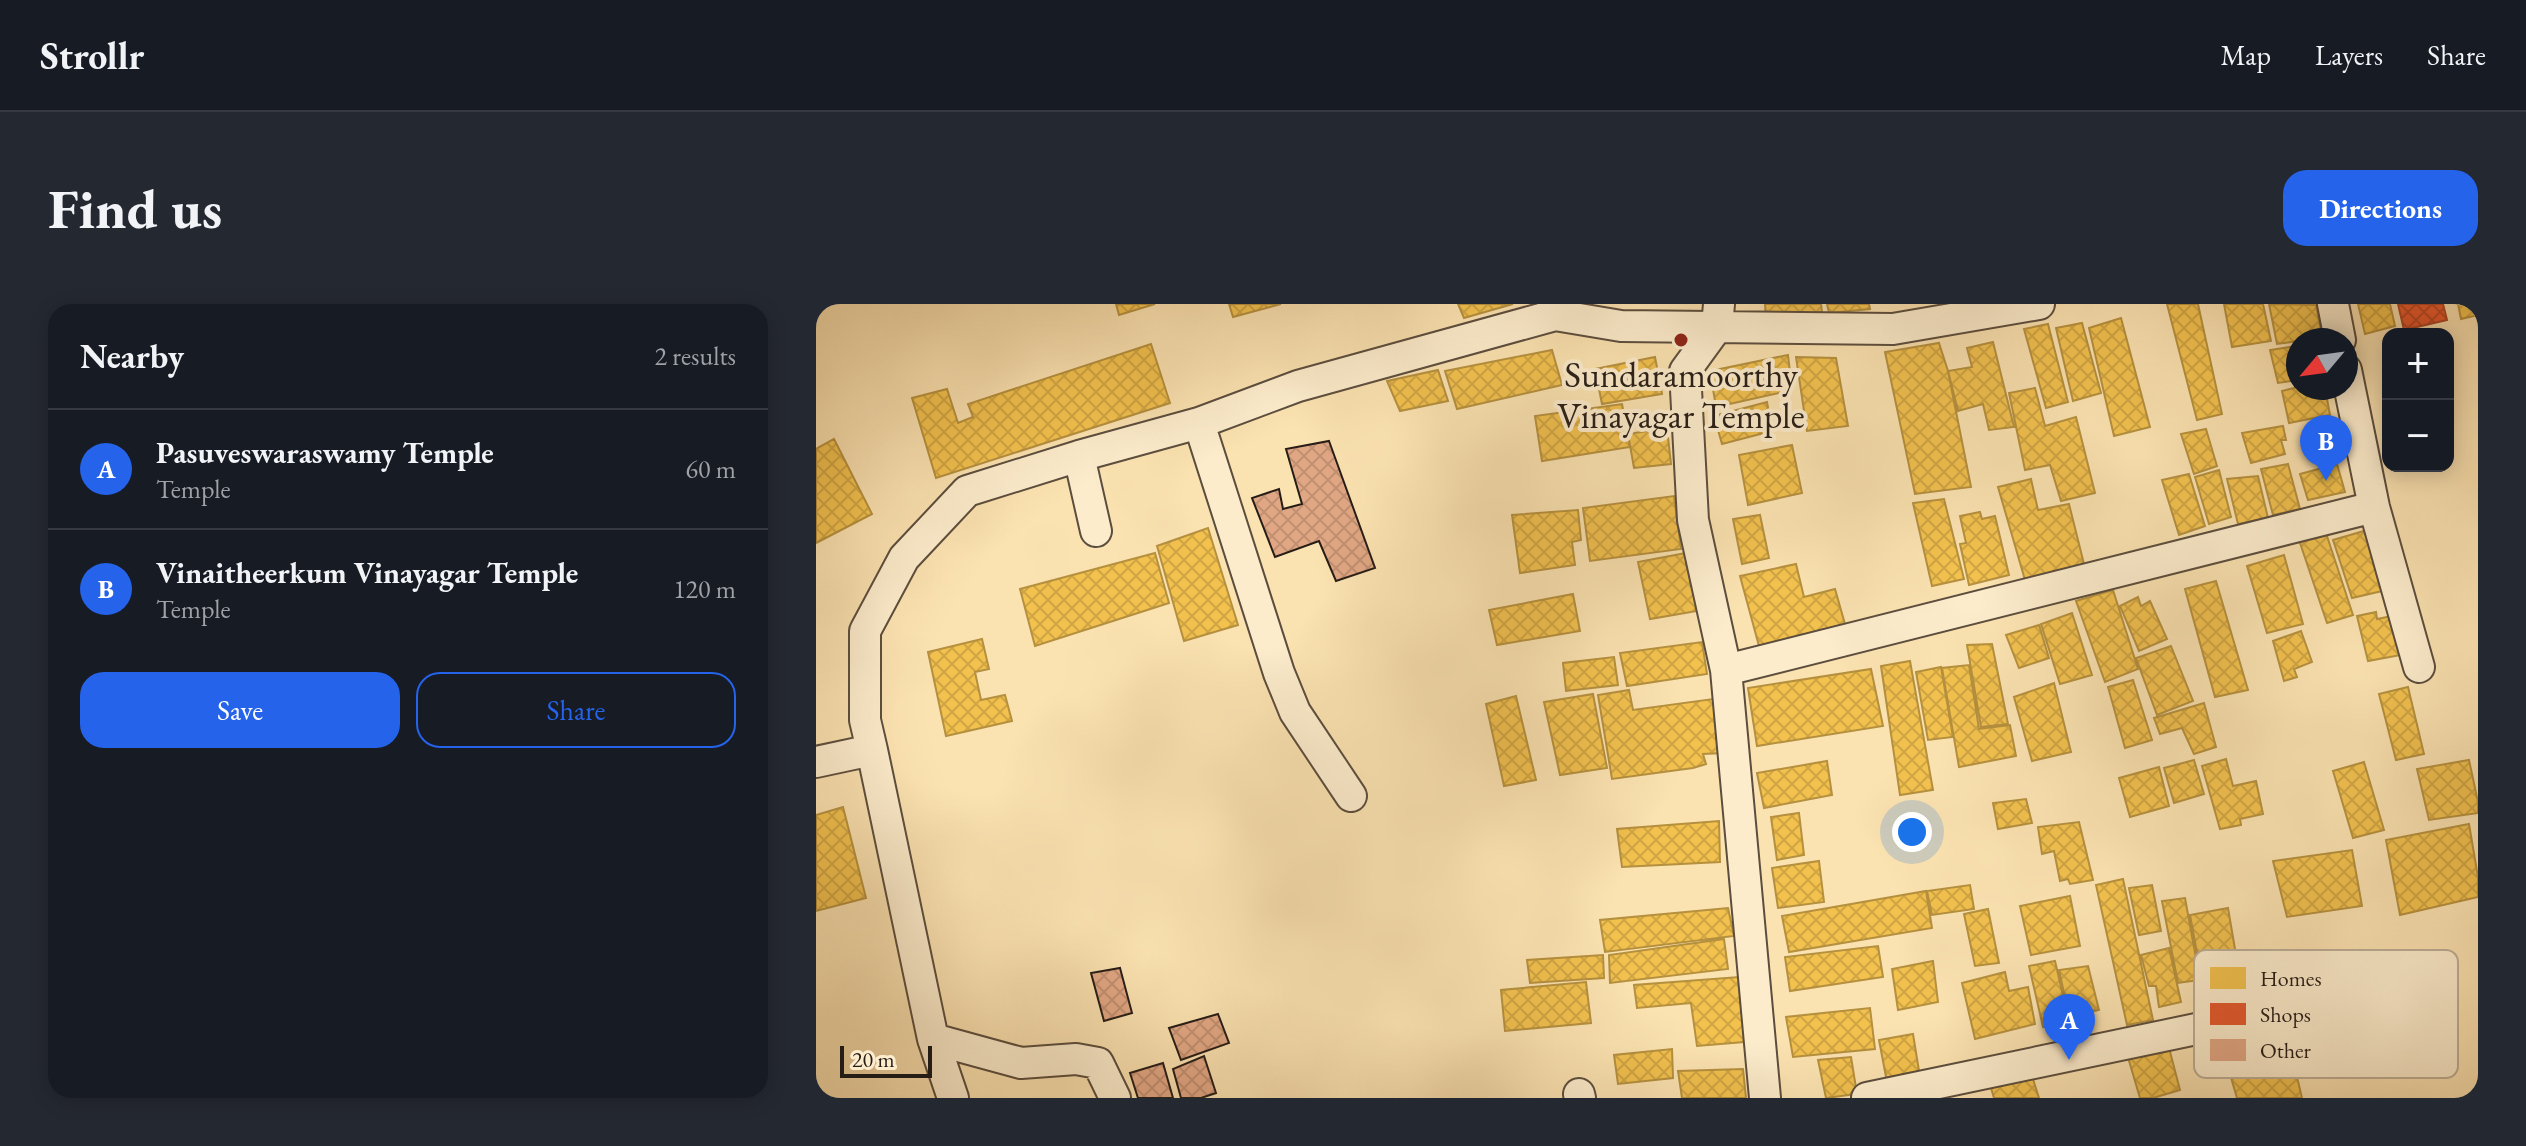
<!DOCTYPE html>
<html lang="en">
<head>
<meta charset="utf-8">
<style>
	:root { --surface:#171b24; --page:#242831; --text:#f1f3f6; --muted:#9ea1a6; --line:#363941; --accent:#2563eb }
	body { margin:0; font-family:"EB Garamond",serif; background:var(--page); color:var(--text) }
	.controls { position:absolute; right:24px; top:24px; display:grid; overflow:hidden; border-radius:16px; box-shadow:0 4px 20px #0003 }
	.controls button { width:72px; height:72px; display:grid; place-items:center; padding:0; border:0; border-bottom:2px solid var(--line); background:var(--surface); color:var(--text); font:40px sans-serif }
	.compass { position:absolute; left:1470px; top:24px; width:72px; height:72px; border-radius:50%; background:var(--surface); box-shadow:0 4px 20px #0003; rotate:241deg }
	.scale { position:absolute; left:24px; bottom:20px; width:92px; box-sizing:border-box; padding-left:8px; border:4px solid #271d17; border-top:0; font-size:22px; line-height:28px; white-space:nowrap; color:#271d17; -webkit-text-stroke:6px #fceccc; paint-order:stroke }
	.you { position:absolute; left:1096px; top:528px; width:28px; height:28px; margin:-20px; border:6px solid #fff; border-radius:50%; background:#1a73e8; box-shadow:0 0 0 12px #1a73e833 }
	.badge { display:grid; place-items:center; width:52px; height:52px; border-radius:50%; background:var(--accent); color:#fff; font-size:26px; font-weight:700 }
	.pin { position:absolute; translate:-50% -66px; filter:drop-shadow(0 2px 4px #0008) }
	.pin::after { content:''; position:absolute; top:42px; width:28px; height:24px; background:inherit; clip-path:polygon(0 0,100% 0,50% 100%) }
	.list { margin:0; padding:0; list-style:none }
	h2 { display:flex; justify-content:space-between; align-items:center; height:104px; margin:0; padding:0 32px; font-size:34px }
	h2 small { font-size:26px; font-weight:400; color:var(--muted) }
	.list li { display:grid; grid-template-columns:52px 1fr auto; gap:24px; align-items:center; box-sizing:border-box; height:120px; padding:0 32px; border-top:2px solid var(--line) }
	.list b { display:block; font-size:30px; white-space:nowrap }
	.list p { margin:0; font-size:26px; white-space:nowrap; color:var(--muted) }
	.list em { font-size:26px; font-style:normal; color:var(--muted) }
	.actions { display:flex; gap:16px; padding:24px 32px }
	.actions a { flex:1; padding:18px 0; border:2px solid var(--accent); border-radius:24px; text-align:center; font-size:28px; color:var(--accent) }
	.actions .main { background:var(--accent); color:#fff }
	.map { position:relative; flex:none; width:1662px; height:794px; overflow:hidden; border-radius:24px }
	header { display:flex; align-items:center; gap:48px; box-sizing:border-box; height:112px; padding:0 40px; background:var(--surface); border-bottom:2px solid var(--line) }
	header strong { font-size:38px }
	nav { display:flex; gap:44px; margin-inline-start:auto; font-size:28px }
	.intro { display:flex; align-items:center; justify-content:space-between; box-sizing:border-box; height:192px; padding:0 48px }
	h1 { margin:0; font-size:56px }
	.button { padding:20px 36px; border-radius:24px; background:var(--accent); color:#fff; font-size:28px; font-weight:700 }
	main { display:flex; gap:48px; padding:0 48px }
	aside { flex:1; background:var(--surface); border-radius:24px; box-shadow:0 4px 20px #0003 }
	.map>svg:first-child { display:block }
	.homes { fill:url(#homes-cross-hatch); stroke:#b5903e; stroke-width:2 }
	.shops { fill:url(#shops-cross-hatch); stroke:#ab4627; stroke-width:2 }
	.building { fill:url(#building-cross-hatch); stroke:#271d17; stroke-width:2 }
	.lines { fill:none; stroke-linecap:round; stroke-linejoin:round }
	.street-casing { stroke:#5c4e3e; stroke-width:34 }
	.street { stroke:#fceccc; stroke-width:30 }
	.poi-dot { fill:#8f2418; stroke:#fceccc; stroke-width:3 }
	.labels { text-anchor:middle; stroke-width:8; stroke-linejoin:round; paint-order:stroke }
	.poi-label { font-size:36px; fill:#271d17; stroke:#fceccc }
	.key { fill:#fceccc; stroke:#bcae96; stroke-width:2 }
	.key-label { font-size:22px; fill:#271d17 }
</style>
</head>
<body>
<header>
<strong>Strollr</strong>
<nav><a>Map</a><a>Layers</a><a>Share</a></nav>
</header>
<div class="intro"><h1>Find us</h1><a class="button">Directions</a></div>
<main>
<aside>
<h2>Nearby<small>2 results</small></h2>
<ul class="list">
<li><span class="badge">A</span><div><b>Pasuveswaraswamy Temple</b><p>Temple</p></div><em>60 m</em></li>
<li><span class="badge">B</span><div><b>Vinaitheerkum Vinayagar Temple</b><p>Temple</p></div><em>120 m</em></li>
</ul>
<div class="actions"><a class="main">Save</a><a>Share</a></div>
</aside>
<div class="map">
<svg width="1662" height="794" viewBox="0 0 1662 794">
	<defs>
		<pattern id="homes-cross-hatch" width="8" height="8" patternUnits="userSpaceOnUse" patternTransform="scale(2)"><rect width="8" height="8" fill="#f2c14e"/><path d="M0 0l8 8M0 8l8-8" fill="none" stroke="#d0a543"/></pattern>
		<pattern id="shops-cross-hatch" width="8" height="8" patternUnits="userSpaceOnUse" patternTransform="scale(2)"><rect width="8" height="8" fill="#e4572e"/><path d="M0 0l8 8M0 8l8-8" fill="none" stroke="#b94726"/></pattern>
		<pattern id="building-cross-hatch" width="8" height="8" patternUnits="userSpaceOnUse" patternTransform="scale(2)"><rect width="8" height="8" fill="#e1a784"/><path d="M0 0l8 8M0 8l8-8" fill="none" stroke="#c18f71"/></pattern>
	</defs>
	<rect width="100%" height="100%" fill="#fbe2b1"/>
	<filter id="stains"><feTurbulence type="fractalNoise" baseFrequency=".0025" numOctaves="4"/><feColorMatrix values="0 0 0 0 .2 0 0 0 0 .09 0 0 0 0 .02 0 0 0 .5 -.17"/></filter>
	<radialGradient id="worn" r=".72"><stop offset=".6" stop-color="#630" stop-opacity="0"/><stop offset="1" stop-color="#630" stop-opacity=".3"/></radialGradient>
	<path class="homes" d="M 300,0 L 339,0 L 303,11 Z
		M 413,0 L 465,0 L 417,13 Z
		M 642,0 L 697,0 L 648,14 Z
		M 949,0 L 1005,0 L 1006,8 L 950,17 Z
		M 1011,0 L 1053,0 L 1054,5 L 1013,9 Z
		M 1351,0 L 1382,0 L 1406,110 L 1381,116 Z
		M 1408,0 L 1447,0 L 1455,37 L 1416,43 Z
		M 1453,0 L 1500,1 L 1506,34 L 1461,40 Z
		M 1542,0 L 1574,0 L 1579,22 L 1549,30 Z
		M 1642,0 L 1662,0 L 1662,11 L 1645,15 Z
		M 1305,14 L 1334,123 L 1298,132 L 1273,24 Z
		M 1266,19 L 1285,89 L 1257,97 L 1240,24 Z
		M 1232,20 L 1252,98 L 1230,104 L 1208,25 Z
		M 1177,38 L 1198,123 L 1173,126 L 1167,100 L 1142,107 L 1132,67 L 1156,63 L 1151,44 Z
		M 1123,39 L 1132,67 L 1155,183 L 1099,190 L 1069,48 Z
		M 335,40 L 354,99 L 120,174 L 96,94 L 131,85 L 142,119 L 157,113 L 152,100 Z
		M 1481,42 L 1482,76 L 1462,79 L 1454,46 Z
		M 736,46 L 746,81 L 641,105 L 629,67 Z
		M 972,51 L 976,86 L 900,103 L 894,67 Z
		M 839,53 L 846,90 L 786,100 L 779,65 Z
		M 980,53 L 1020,54 L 1032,122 L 991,127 Z
		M 622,66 L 632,97 L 584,107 L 571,77 Z
		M 1482,83 L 1509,84 L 1514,111 L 1473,119 L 1466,87 Z
		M 1219,84 L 1229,122 L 1260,113 L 1279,189 L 1245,197 L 1234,161 L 1209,166 L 1193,89 Z
		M 951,98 L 956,127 L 906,140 L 898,112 Z
		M 806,100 L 814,143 L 726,157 L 719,112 Z
		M 1467,122 L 1470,136 L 1465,136 L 1469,150 L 1435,159 L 1426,129 Z
		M 851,124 L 855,160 L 818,164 L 812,130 Z
		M 1390,125 L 1401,162 L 1378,170 L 1365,130 Z
		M 18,135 L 56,210 L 0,239 L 0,145 Z
		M 976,141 L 986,189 L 932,201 L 923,151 Z
		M 1472,160 L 1484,205 L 1457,211 L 1445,165 Z
		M 1521,160 L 1529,188 L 1492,196 L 1484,170 Z
		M 1403,166 L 1415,213 L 1393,220 L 1379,173 Z
		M 1373,170 L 1389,222 L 1363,231 L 1346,176 Z
		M 1442,172 L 1452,214 L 1422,220 L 1411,175 Z
		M 1215,175 L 1222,206 L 1253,200 L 1268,260 L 1209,276 L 1182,183 Z
		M 858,192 L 865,245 L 774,257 L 767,204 Z
		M 1128,195 L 1148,275 L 1116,282 L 1097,199 Z
		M 762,206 L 765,236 L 756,238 L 759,261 L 704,269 L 696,211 Z
		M 1164,208 L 1166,215 L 1179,212 L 1193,271 L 1153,281 L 1144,240 L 1150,239 L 1144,212 Z
		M 944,211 L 953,254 L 926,260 L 917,215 Z
		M 392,224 L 422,321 L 368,337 L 341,242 Z
		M 1558,224 L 1575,285 L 1536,294 L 1517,236 Z
		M 1510,229 L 1537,311 L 1511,319 L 1483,236 Z
		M 339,249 L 353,299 L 219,342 L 204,285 Z
		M 870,249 L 881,307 L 834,315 L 822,258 Z
		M 1468,251 L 1487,320 L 1451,329 L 1431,262 Z
		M 980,260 L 988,293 L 1019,285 L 1029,320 L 943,342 L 924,272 Z
		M 1400,277 L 1432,386 L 1399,393 L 1369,285 Z
		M 1297,286 L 1322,365 L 1289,378 L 1260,297 Z
		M 757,290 L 764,327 L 681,341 L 673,306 Z
		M 1322,293 L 1325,302 L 1334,297 L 1351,335 L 1323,347 L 1304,302 Z
		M 1560,308 L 1561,315 L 1581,311 L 1590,350 L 1552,357 L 1541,312 Z
		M 1256,309 L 1276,371 L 1244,380 L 1225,320 Z
		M 1223,321 L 1233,354 L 1203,364 L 1190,331 Z
		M 1485,327 L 1496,358 L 1478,365 L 1481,373 L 1468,377 L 1457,337 Z
		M 166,335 L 173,365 L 159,368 L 165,396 L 189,391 L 196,417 L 130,432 L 112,348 Z
		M 886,338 L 891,370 L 811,382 L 804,349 Z
		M 1176,340 L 1192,420 L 1165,423 L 1151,341 Z
		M 1355,342 L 1377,397 L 1341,411 L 1320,354 Z
		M 798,353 L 802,381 L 750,387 L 747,359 Z
		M 1094,357 L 1117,486 L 1084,491 L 1065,362 Z
		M 1153,361 L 1163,425 L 1194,421 L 1200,452 L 1143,463 L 1126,364 Z
		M 1125,363 L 1137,433 L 1112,436 L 1100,368 Z
		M 1055,365 L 1067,422 L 941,442 L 932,384 Z
		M 1317,376 L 1336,436 L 1309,444 L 1292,383 Z
		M 1238,379 L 1255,448 L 1216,457 L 1198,393 Z
		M 1592,383 L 1608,450 L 1580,456 L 1563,390 Z
		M 813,386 L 817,406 L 897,395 L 908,449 L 887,450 L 890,460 L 877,464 L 796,475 L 782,391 Z
		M 777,390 L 791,464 L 744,471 L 728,398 Z
		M 700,392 L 720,476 L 688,482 L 670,400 Z
		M 1388,399 L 1400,443 L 1378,450 L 1366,424 L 1344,430 L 1338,414 Z
		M 1410,455 L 1417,482 L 1440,477 L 1447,510 L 1424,515 L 1425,521 L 1404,525 L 1386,462 Z
		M 1378,456 L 1388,490 L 1358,499 L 1348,464 Z
		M 1653,456 L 1662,498 L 1662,509 L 1613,516 L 1601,465 Z
		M 1011,457 L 1016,491 L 948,504 L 941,469 Z
		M 1548,458 L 1568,526 L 1537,534 L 1517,467 Z
		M 1343,463 L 1353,502 L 1314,513 L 1303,474 Z
		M 1210,495 L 1216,519 L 1182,525 L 1177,499 Z
		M 27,503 L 50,594 L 0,607 L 0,511 Z
		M 983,509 L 988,551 L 961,556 L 955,513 Z
		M 903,517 L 904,558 L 806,563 L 801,525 Z
		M 1263,518 L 1277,576 L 1254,580 L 1252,575 L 1244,577 L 1238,547 L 1226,550 L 1222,523 Z
		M 1653,520 L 1662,573 L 1662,593 L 1584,611 L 1570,536 Z
		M 1536,546 L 1546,602 L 1471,613 L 1457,557 Z
		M 1003,557 L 1008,598 L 962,604 L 956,564 Z
		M 1307,575 L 1337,716 L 1311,721 L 1280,581 Z
		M 1154,581 L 1158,605 L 1116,611 L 1111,587 Z
		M 1336,581 L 1345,627 L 1323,631 L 1313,584 Z
		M 1110,587 L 1116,624 L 973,648 L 966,612 Z
		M 1254,592 L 1264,642 L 1215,651 L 1204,602 Z
		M 1369,594 L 1384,676 L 1362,679 L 1346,597 Z
		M 912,604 L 918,632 L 789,648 L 784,616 Z
		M 1412,604 L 1421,657 L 1433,655 L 1442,698 L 1392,708 L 1374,611 Z
		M 1172,605 L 1183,659 L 1159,662 L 1148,610 Z
		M 908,635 L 912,665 L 794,679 L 793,651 Z
		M 1062,642 L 1067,673 L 974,687 L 969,653 Z
		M 1353,644 L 1365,698 L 1343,703 L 1340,682 L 1333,682 L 1325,651 Z
		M 787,651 L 788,674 L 714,679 L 711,656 Z
		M 1117,657 L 1122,698 L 1082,706 L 1076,665 Z
		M 1239,657 L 1253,718 L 1227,723 L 1213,662 Z
		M 1272,662 L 1283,706 L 1253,712 L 1243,666 Z
		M 1189,668 L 1193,687 L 1212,683 L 1219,720 L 1159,735 L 1146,679 Z
		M 923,673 L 928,738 L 881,742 L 875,699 L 821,704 L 818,681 Z
		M 770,678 L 775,719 L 689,727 L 685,686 Z
		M 1054,704 L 1059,745 L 977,753 L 970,713 Z
		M 1468,718 L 1486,794 L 1421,794 L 1404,736 Z
		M 1097,730 L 1104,773 L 1071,778 L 1063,736 Z
		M 1352,740 L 1364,786 L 1337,794 L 1324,794 L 1311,750 Z
		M 856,745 L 857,774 L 802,780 L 798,751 Z
		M 1035,753 L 1041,790 L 1010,794 L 1002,756 Z
		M 927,765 L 930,794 L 866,794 L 862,767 Z
		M 1216,772 L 1223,794 L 1178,794 L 1175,784 Z"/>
	<path class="shops" d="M 1582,0 L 1627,0 L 1631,16 L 1588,26 Z"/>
	<path class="building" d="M 513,137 L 559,264 L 520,277 L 503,237 L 459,253 L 436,194 L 463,185 L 467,205 L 486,200 L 470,145 Z
		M 304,664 L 316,709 L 288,717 L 275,669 Z
		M 402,710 L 413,739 L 365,756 L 353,724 Z
		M 388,752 L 400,789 L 385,794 L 365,794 L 357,765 Z
		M 347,759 L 357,794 L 322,794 L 314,769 Z"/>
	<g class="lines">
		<defs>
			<path id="street" d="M 903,0 L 901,23 L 869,67 L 877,216 L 910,366 L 949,794
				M 1517,0 L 1524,36
				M 1530,66 L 1558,203 L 1603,363
				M 383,119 L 463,369 L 479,408 L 535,492
				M 263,152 L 280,227
				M 910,366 L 1558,203
				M 56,446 L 117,735 L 205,759 L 260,755 L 282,759 L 299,794
				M 0,458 L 56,446 L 49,416 L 49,327 L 88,254 L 151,187 L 263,152 L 383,119 L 482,82 L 739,11 L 805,22 L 1077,25 L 1223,0
				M 117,735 L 137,794
				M 763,790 L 764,794
				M 1051,794 L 1447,711"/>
		</defs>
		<use href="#street" class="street-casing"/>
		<use href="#street" class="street"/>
	</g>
	<circle class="poi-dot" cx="865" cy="36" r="8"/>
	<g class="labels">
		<g class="poi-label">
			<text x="865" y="83">Sundaramoorthy<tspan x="865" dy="41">Vinayagar Temple</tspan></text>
		</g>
	</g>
	<rect x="1378" y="646" width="264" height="128" rx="12" class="key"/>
	<rect x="1394" y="663" width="36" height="22" fill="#f2c14e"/>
	<rect x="1394" y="699" width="36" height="22" fill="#e4572e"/>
	<rect x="1394" y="735" width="36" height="22" fill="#e1a784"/>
	<g class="key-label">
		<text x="1444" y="682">Homes</text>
		<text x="1444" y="718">Shops</text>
		<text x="1444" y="754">Other</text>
	</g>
	<rect width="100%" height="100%" filter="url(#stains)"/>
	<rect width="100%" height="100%" fill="url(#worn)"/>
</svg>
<div class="controls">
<button>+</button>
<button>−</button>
</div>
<svg class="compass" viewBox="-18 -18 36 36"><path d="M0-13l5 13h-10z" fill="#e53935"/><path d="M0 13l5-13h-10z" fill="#9ea1a6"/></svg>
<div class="scale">20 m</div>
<div class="you"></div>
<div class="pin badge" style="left:1253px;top:756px">A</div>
<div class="pin badge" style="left:1510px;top:177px">B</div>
</div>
</main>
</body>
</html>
